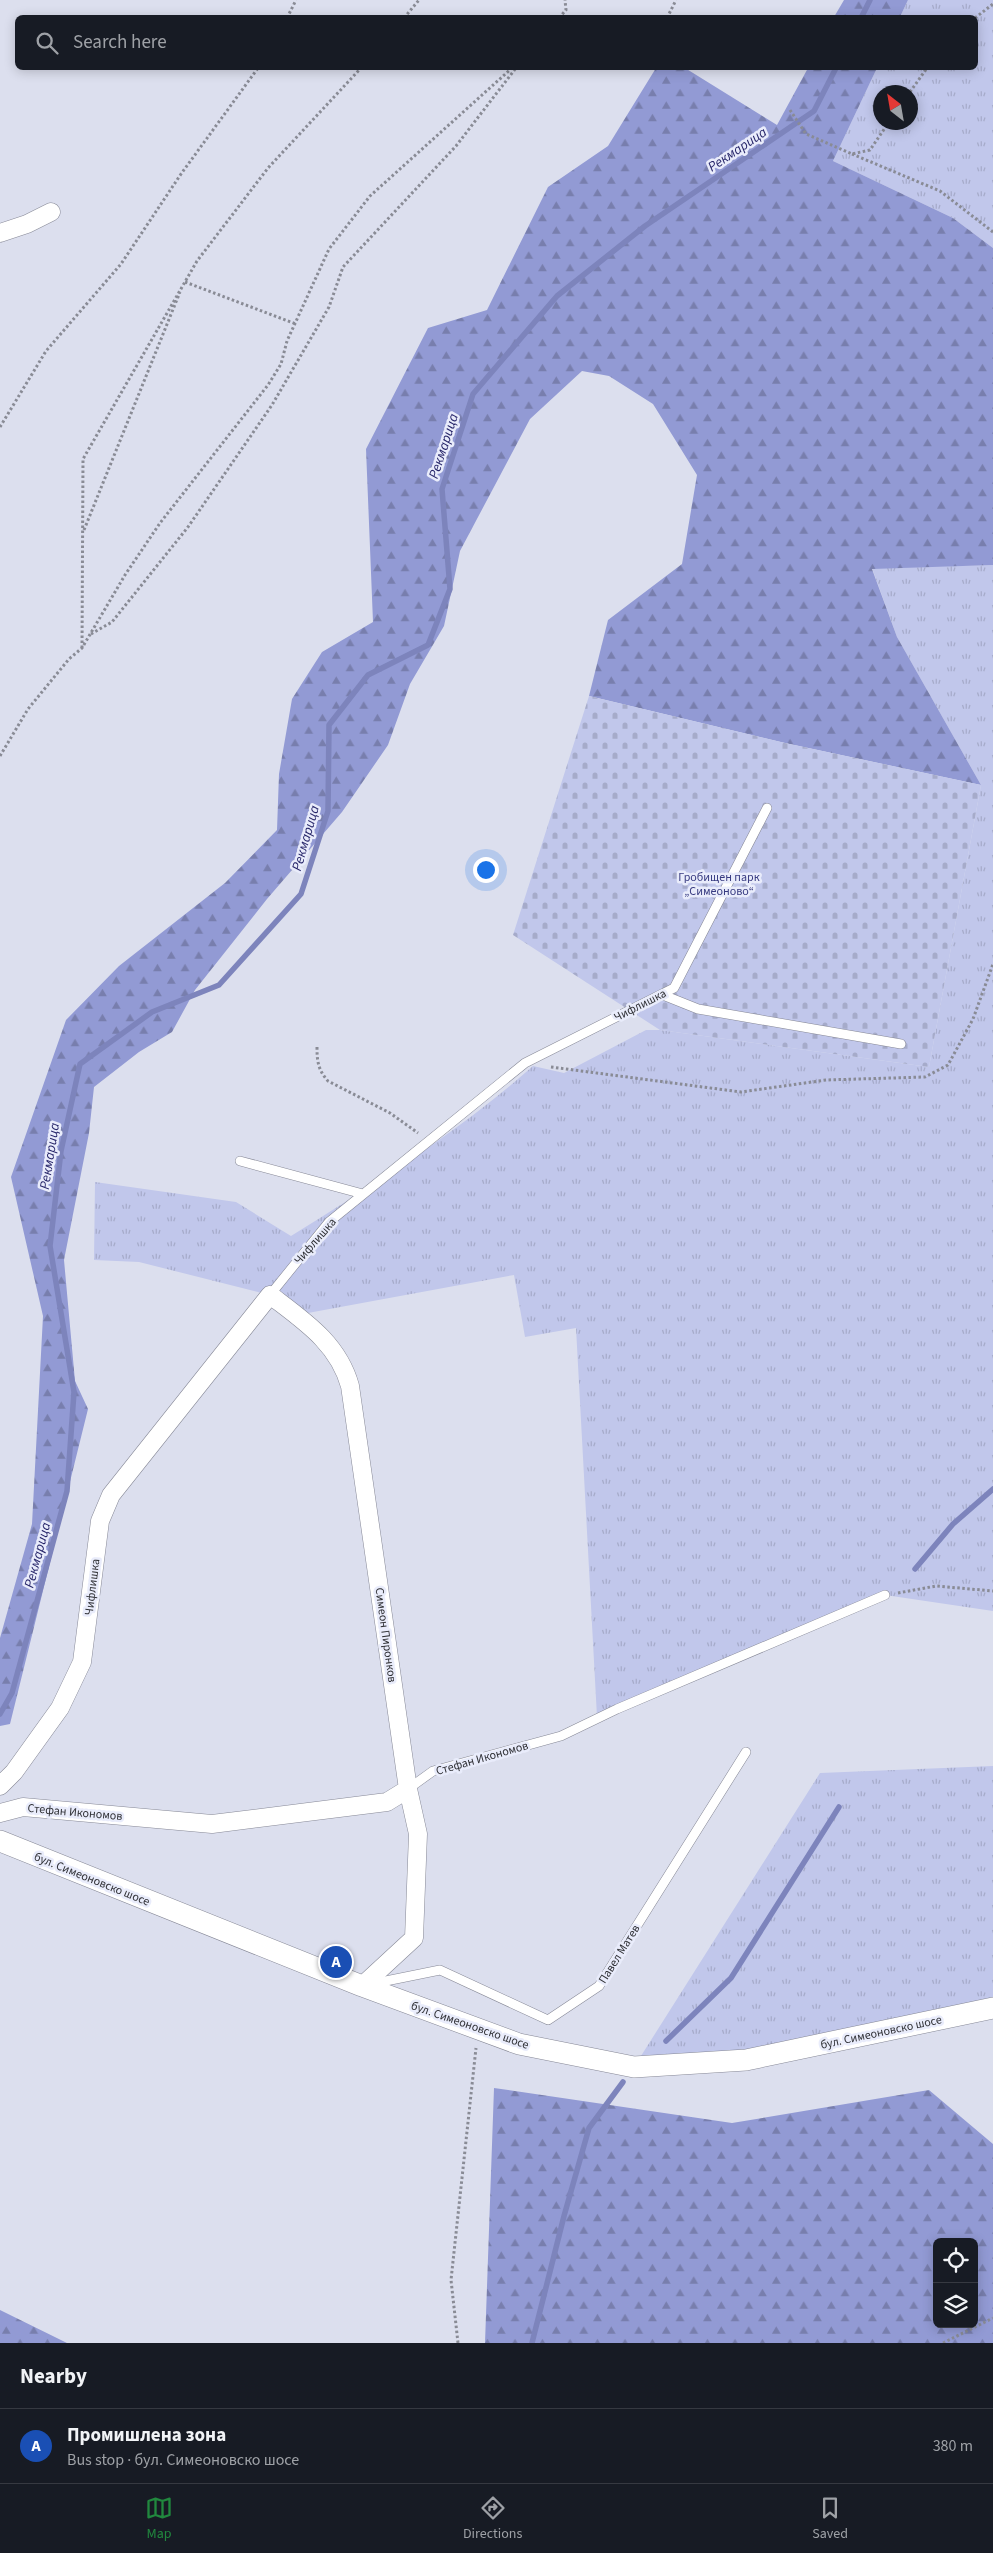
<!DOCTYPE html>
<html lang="en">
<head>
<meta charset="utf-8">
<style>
	:root { --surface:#171b24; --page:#20242c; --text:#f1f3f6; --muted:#9ea1a6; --line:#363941; --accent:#21883e }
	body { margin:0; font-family:"Source Sans 3",sans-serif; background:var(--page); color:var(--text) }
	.controls { position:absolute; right:15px; bottom:15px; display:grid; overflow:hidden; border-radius:8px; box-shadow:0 2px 12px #0003 }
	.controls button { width:45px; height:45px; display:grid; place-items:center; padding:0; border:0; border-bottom:1px solid var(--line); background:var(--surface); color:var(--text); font:25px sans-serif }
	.compass { position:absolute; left:873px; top:85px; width:45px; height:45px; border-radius:50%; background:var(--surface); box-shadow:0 2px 12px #0003; rotate:329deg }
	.you { position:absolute; left:485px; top:869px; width:18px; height:18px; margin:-12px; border:4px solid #fff; border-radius:50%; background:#1a73e8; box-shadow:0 0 0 8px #1a73e833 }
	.badge { display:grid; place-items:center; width:32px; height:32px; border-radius:50%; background:var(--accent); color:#fff; font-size:16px; font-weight:700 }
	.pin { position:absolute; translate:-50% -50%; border:2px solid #fff; box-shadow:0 1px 5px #0006 }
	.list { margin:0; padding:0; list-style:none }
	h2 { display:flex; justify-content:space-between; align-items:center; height:65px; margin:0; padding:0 20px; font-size:21px }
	h2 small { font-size:16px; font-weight:400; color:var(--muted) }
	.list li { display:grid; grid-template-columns:32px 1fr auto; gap:15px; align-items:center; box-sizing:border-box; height:75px; padding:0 20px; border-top:1px solid var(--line) }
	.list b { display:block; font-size:19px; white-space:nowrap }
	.list p { margin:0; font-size:16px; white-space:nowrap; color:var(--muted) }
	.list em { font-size:16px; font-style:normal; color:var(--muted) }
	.icon { flex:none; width:28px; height:28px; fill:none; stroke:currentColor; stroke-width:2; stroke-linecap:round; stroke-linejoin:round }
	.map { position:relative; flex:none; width:993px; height:2343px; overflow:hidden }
	.search { position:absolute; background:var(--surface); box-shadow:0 2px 12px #0003; left:15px; right:15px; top:15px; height:55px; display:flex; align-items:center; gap:12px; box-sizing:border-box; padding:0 18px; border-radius:8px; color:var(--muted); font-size:19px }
	.sheet { height:140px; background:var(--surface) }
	nav { display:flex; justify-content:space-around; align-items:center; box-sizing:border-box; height:70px; border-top:1px solid var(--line); background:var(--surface); font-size:14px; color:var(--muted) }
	nav a { display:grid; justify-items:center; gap:2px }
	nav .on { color:var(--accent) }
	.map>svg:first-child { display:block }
	.grass { fill:url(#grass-tufts); fill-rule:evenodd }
	.forest { fill:url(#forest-firs); fill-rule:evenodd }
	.cemetery { fill:url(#cemetery-stones) }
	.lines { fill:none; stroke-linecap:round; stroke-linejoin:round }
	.stream { stroke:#7d84bc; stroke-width:5.5 }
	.service-casing { stroke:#868896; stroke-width:10 }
	.minor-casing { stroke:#868896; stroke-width:19 }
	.tertiary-casing { stroke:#868896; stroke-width:22 }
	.path { stroke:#898b95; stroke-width:3; stroke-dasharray:2.5 2.5; stroke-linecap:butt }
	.service { stroke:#fff; stroke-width:9 }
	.minor { stroke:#fff; stroke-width:18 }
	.tertiary { stroke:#fff; stroke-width:21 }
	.labels { text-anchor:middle; stroke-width:5; stroke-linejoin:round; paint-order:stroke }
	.park-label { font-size:12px; fill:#383b81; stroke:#e9ecfb }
	.street-label { font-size:12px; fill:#303136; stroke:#e9ecfb }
	.water-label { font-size:14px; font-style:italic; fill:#262569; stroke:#e9ecfb }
</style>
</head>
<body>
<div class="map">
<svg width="993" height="2343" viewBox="0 0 993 2343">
	<defs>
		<pattern id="grass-tufts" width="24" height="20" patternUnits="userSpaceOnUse" patternTransform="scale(1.25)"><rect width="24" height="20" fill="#c1c7eb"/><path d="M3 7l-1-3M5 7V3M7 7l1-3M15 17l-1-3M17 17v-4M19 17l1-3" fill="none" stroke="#a6abca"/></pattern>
		<pattern id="forest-firs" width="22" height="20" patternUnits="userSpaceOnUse" patternTransform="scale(1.25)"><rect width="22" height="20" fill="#929ad4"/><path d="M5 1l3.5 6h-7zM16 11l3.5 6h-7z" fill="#787ead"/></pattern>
		<pattern id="cemetery-stones" width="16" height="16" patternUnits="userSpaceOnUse" patternTransform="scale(1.25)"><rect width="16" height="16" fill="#c1c7eb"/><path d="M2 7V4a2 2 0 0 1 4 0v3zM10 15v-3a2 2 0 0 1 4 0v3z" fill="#a6abca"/></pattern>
	</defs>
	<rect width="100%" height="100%" fill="#dcdfee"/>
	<path class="grass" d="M 908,0 L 993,0 L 993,248 L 953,218 L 833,161 L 877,68 L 976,68 L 976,18 L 900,17 ZM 880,92 L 910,92 L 910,122 L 880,122 Z
		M 993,565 L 993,1611 L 885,1595 L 597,1717 L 576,1328 L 525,1337 L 514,1275 L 297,1315 L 270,1295 L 139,1262 L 94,1260 L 95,1182 L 236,1202 L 291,1236 C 375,1184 459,1132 533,1066 L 564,1073 L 646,1030 L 660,1030 L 929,1067 L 981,785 L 897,637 L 872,568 Z
		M 993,1766 L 993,2008 L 746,2060 L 634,2067 L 820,1773 Z"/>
	<path class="forest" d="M 844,0 L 908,0 L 900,17 L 834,17 Z
		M 656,68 L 685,68 L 777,125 L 808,68 L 877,68 L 833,161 L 953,218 L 993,248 L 993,565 L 872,569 L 897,637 L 981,785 L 785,743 L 589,696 L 608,620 L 682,564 L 697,475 L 653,404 L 609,376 L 582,371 L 530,419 L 460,551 L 444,626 L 410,684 L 388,745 L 342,812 L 267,899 L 195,990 L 172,1032 L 139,1052 L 94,1087 L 89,1133 L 64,1260 L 75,1381 L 88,1409 L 10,1724 L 0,1726 L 0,1638 L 32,1524 L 43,1316 L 11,1177 L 66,1020 L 119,966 L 225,883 L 277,830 L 279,774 L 292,699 L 322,652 L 373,622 L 366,449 L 428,328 L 487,310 L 548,187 L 608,146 Z
		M 494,2088 L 732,2123 L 929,2090 L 993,2144 L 993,2343 L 485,2343 ZM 937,2242 L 974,2242 L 974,2324 L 937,2324 Z
		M 0,2310 L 67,2343 L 0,2343 Z"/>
	<path class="cemetery" d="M 589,696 L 785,743 L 981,785 L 929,1067 L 660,1030 L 513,935 Z"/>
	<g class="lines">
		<path class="stream" d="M 861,18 L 870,0
			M 915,1569 L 953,1524 L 993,1489
			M 0,1714 L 12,1693 L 67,1491 L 74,1392 L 50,1246 L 61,1151 L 80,1064 L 152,1012 L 219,985 L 301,894 L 328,811 L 329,725 L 368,675 L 428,645 L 450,589 L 442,489 L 473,394 L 557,296 L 645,226 L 814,111 L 836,68
			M 666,2041 L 731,1978 L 839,1807
			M 532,2343 L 564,2216 L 589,2128 L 623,2082"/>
		<defs>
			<path id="service" d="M 663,995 L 698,1009 L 901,1044
				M 240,1161 L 363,1194
				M 270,1295 L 329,1222 L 525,1063 L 674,988 L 767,808
				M 408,1789 L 433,1771 L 561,1736 L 617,1709 L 885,1595
				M 371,1984 L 440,1970 L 548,2020 L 599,1986 L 746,1752"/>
			<path id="minor" d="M 0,233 L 27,224 L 51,212
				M 0,1786 L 14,1772 L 60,1708 L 82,1662 L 100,1521 L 111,1495 L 270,1295 C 304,1321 338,1343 350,1386 L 408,1789 L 418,1834 L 414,1938 L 362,1986
				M 0,1813 L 23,1807 L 212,1824 L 387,1802 L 408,1789"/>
			<path id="tertiary" d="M 0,1841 L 362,1986 L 519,2044 L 634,2067 L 746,2060 L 993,2008"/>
		</defs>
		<use href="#service" class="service-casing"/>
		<use href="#minor" class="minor-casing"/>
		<use href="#tertiary" class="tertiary-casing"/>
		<path class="path" d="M 287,18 L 296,0
			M 404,18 L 419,0
			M 559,18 L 566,10 L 565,0
			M 667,18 L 676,0
			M 975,18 L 993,4
			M 910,92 L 927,68
			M 790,110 L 806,134 L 852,154 L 870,150 L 889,122
			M 852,154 L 940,191 L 993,232
			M 185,282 L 296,324
			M 0,427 L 46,351 L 121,264 L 181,174 L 258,68
			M 84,530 L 180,292
			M 91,634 L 112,622 L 188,527 L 272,405 L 329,307 L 343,267 L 456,146 L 516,68
			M 82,648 L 83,459 L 197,261 L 268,168 L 361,68
			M 0,756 L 28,709 L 69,659 L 82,648 L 125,575 L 160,523 L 268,385 L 281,364 L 287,341 L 329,249 L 370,196 L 512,68
			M 317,1047 C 317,1061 318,1070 328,1081 L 390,1113 L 418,1133
			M 551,1067 L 741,1092 L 826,1080 L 925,1077 L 948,1065 L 973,1019 L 993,964
			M 898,1593 L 936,1586 L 993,1591
			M 458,2343 L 451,2280 L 476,2048
			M 943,2343 L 993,2318"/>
		<use href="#service" class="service"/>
		<use href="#minor" class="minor"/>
		<use href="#tertiary" class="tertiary"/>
	</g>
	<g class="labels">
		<g class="park-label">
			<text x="719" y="881">Гробищен парк<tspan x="719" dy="14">„Симеоново“</tspan></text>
		</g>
		<g class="street-label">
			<text transform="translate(640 1005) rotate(-27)" y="4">Чифлишка</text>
			<text transform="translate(315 1241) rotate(-49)" y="4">Чифлишка</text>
			<text transform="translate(92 1587) rotate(-83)" y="4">Чифлишка</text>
			<text transform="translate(386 1635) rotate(82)" y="4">Симеон Пиронков</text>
			<text transform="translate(482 1758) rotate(-16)" y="4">Стефан Икономов</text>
			<text transform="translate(75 1812) rotate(5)" y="4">Стефан Икономов</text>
			<text transform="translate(92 1879) rotate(22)" y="4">бул. Симеоновско шосе</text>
			<text transform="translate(619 1954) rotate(-58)" y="4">Павел Матев</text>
			<text transform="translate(470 2025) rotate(19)" y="4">бул. Симеоновско шосе</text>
			<text transform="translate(881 2032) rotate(-12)" y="4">бул. Симеоновско шосе</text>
		</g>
		<g class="water-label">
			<text transform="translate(737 149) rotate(-34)" y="5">Рекмарица</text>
			<text transform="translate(443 446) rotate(-72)" y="5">Рекмарица</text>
			<text transform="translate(305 838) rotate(-74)" y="5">Рекмарица</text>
			<text transform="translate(49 1156) rotate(-81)" y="5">Рекмарица</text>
			<text transform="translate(37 1555) rotate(-75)" y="5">Рекмарица</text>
		</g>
	</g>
</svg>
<div class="controls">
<button><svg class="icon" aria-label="locate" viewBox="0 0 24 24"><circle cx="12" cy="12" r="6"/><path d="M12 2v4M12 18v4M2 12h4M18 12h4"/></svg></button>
<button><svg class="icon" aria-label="layers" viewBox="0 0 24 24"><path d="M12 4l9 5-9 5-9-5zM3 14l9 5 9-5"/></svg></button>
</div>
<svg class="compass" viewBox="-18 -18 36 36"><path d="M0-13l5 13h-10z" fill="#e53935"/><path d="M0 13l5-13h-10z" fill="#9ea1a6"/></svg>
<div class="you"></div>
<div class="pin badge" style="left:336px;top:1962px;background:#1a4fb4">A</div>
<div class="search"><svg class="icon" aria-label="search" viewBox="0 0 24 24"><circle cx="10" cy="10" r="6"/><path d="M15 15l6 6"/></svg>Search here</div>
</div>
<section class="sheet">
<h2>Nearby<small></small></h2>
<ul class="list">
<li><span class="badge" style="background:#1a4fb4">A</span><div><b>Промишлена зона</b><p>Bus stop · бул. Симеоновско шосе</p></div><em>380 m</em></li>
</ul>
</section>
<nav>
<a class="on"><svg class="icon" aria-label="map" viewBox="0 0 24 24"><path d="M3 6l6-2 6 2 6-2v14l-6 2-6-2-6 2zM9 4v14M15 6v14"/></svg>Map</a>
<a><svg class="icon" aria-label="directions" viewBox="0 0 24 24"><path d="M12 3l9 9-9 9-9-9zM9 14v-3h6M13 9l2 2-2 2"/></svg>Directions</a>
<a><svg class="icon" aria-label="saved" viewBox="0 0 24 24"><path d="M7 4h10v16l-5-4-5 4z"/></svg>Saved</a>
</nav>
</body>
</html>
